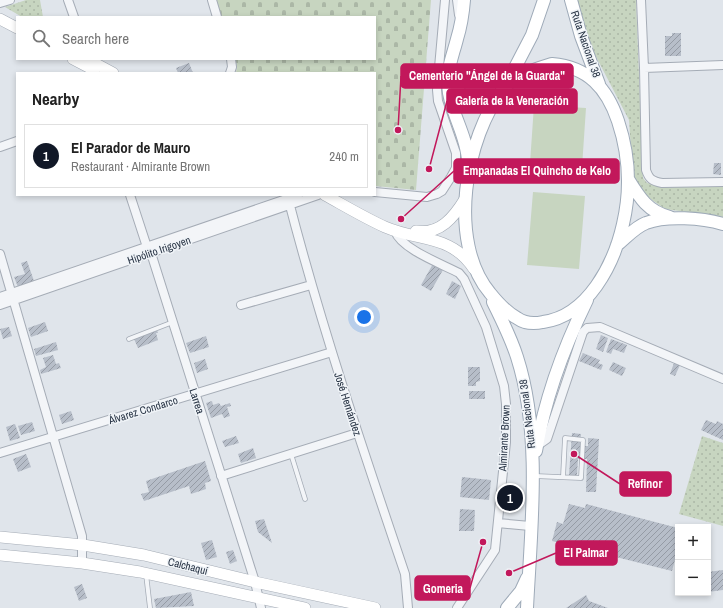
<!DOCTYPE html>
<html lang="en">
<head>
<meta charset="utf-8">
<style>
	:root { --surface:#fff; --page:#f2f2f2; --text:#222; --muted:#767676; --line:#e0e0e0; --accent:#111827 }
	body { margin:0; font-family:"Archivo Narrow",sans-serif; background:var(--page); color:var(--text) }
	.controls { position:absolute; right:12px; bottom:12px; display:grid; overflow:hidden; border-radius:0px; box-shadow:0 2px 6px #0003 }
	.controls button { width:36px; height:36px; display:grid; place-items:center; padding:0; border:0; border-bottom:1px solid var(--line); background:var(--surface); color:var(--text); font:20px sans-serif }
	.you { position:absolute; left:364px; top:317px; width:14px; height:14px; margin:-10px; border:3px solid #fff; border-radius:50%; background:#1a73e8; box-shadow:0 0 0 6px #1a73e833 }
	.badge { display:grid; place-items:center; width:26px; height:26px; border-radius:50%; background:var(--accent); color:#fff; font-size:13px; font-weight:700 }
	.pin { position:absolute; translate:-50% -50%; border:2px solid #fff; box-shadow:0 1px 4px #0006 }
	.list { margin:0; padding:0; list-style:none }
	h2 { display:flex; justify-content:space-between; align-items:center; height:52px; margin:0; padding:0 16px; font-size:17px }
	h2 small { font-size:13px; font-weight:400; color:var(--muted) }
	.list li { display:grid; grid-template-columns:26px 1fr auto; gap:12px; align-items:center; box-sizing:border-box; height:64px; margin:0 8px 8px; padding:0 8px; border:1px solid var(--line); border-radius:0px }
	.list b { display:block; font-size:15px; white-space:nowrap }
	.list p { margin:0; font-size:13px; white-space:nowrap; color:var(--muted) }
	.list em { font-size:13px; font-style:normal; color:var(--muted) }
	.icon { flex:none; width:22px; height:22px; fill:none; stroke:currentColor; stroke-width:2; stroke-linecap:round; stroke-linejoin:round }
	.map { position:relative; flex:none; width:723px; height:608px; overflow:hidden }
	.search { position:absolute; background:var(--surface); box-shadow:0 2px 6px #0003; left:16px; top:16px; width:360px; height:44px; display:flex; align-items:center; gap:10px; box-sizing:border-box; padding:0 14px; border-radius:0px; color:var(--muted); font-size:15px }
	.panel { position:absolute; background:var(--surface); box-shadow:0 2px 6px #0003; left:16px; top:72px; width:360px; height:124px; border-radius:0px }
	.map>svg:first-child { display:block }
	.grass { fill:#c7d5c0 }
	.cemetery { fill:url(#cemetery-stones) }
	.park { fill:url(#park-dots) }
	.building { fill:url(#building-hatch) }
	.lines { fill:none; stroke-linecap:round; stroke-linejoin:round }
	.lane-casing { stroke:#a5acb6; stroke-width:5.5 }
	.street-casing { stroke:#a5acb6; stroke-width:10 }
	.secondary-casing { stroke:#a5acb6; stroke-width:12 }
	.primary-casing { stroke:#9eaab8; stroke-width:14 }
	.lane { stroke:#f3f5f8; stroke-width:4 }
	.street { stroke:#f3f5f8; stroke-width:8 }
	.secondary { stroke:#fff; stroke-width:11 }
	.primary { stroke:#fff; stroke-width:12 }
	.labels { text-anchor:middle; stroke-width:3; stroke-linejoin:round; paint-order:stroke }
	.street-label { font-size:11px; fill:#273344; stroke:#f0f4f8 }
	.leader { fill:none; stroke:#c2185b; stroke-width:1.5 }
	.callout-dot { fill:#c2185b; stroke:#f0f4f8; stroke-width:1.5 }
	.callout { fill:#c2185b; stroke:#c2185b; stroke-width:1.5 }
	.callout-label { font-size:12px; text-anchor:middle; font-weight:bold; fill:#fff }
</style>
</head>
<body>
<div class="map">
<svg width="723" height="608" viewBox="0 0 723 608">
	<defs>
		<pattern id="cemetery-stones" width="16" height="16" patternUnits="userSpaceOnUse"><rect width="16" height="16" fill="#c7d5c0"/><path d="M2 7V4a2 2 0 0 1 4 0v3zM10 15v-3a2 2 0 0 1 4 0v3z" fill="#abb7a6"/></pattern>
		<pattern id="park-dots" width="8" height="8" patternUnits="userSpaceOnUse"><rect width="8" height="8" fill="#c7d5c0"/><path d="M2 2h.1M6 6h.1" fill="none" stroke="#abb7a6" stroke-width="1.8" stroke-linecap="round"/></pattern>
		<pattern id="building-hatch" width="6" height="6" patternUnits="userSpaceOnUse"><rect width="6" height="6" fill="#b7bec9"/><path d="M-1 1l2-2M0 6l6-6M5 7l2-2" fill="none" stroke="#959ba5"/></pattern>
	</defs>
	<rect width="100%" height="100%" fill="#e0e5eb"/>
	<path class="grass" d="M 534,105 L 586,108 L 581,182 L 529,178 Z
		M 533,192 L 585,196 L 579,269 L 527,265 Z"/>
	<path class="cemetery" d="M 215,0 L 431,0 L 416,190 L 375,186 L 375,73 L 236,73 L 237,65 L 235,59 L 375,59 L 375,17 L 221,17 Z"/>
	<path class="park" d="M 26,0 L 40,0 L 43,17 L 22,17 L 5,7 Z
		M 577,0 L 636,0 L 643,178 L 647,183 L 659,185 L 723,187 L 723,217 L 665,209 L 642,193 L 633,181 L 629,120 L 591,47 Z
		M 702,436 L 723,443 L 723,526 L 679,514 Z"/>
	<path class="building" d="M 672,33 L 681,33 L 681,56 L 665,56 L 665,36 L 672,36 Z
		M 189,63 L 193,73 L 178,73 L 176,68 Z
		M 714,163 L 721,163 L 721,175 L 713,174 Z
		M 27,261 L 34,281 L 18,287 L 14,277 L 25,274 L 21,263 Z
		M 434,262 L 444,268 L 431,291 L 421,285 Z
		M 452,281 L 461,286 L 455,299 L 446,294 Z
		M 45,322 L 48,331 L 31,337 L 28,328 Z
		M 9,327 L 12,336 L 3,339 L 0,329 Z
		M 157,330 L 158,333 L 156,333 L 158,340 L 138,348 L 134,339 Z
		M 601,335 L 608,338 L 603,352 L 596,349 Z
		M 206,336 L 209,347 L 190,353 L 186,343 Z
		M 611,339 L 627,345 L 624,353 L 613,349 L 611,354 L 606,352 Z
		M 56,342 L 58,350 L 36,356 L 34,349 Z
		M 583,353 L 600,360 L 598,363 L 603,365 L 601,370 L 579,361 Z
		M 53,355 L 56,364 L 59,363 L 61,368 L 41,374 L 40,370 L 46,367 L 43,358 Z
		M 205,359 L 208,369 L 197,373 L 194,363 Z
		M 613,362 L 626,368 L 622,376 L 609,370 Z
		M 674,363 L 680,365 L 675,376 L 670,374 Z
		M 468,367 L 480,367 L 480,381 L 476,382 L 476,386 L 468,386 Z
		M 469,391 L 485,391 L 485,399 L 469,399 Z
		M 212,401 L 213,405 L 219,403 L 221,406 L 230,403 L 231,406 L 227,407 L 230,416 L 224,418 L 222,414 L 211,418 L 206,403 Z
		M 71,411 L 74,420 L 62,424 L 59,415 Z
		M 706,420 L 716,424 L 717,421 L 723,424 L 723,440 L 701,430 Z
		M 32,422 L 35,431 L 21,435 L 18,426 Z
		M 15,424 L 20,438 L 10,441 L 6,427 Z
		M 572,433 L 581,434 L 580,446 L 588,446 L 588,438 L 599,439 L 596,492 L 586,492 L 587,459 L 578,459 L 577,475 L 569,475 Z
		M 236,436 L 239,443 L 225,447 L 222,441 Z
		M 253,448 L 256,458 L 241,463 L 238,454 Z
		M 26,454 L 31,467 L 18,472 L 13,459 Z
		M 205,461 L 211,481 L 205,483 L 206,489 L 191,494 L 189,486 L 144,501 L 141,494 L 149,492 L 146,481 Z
		M 462,477 L 491,480 L 489,500 L 460,497 Z
		M 506,484 L 516,485 L 515,509 L 505,509 Z
		M 569,504 L 585,508 L 586,504 L 678,528 L 678,548 L 672,571 L 552,541 L 557,522 L 563,524 Z
		M 460,509 L 475,510 L 474,531 L 459,531 Z
		M 264,519 L 272,543 L 258,532 L 255,521 Z
		M 212,540 L 217,557 L 206,560 L 201,543 Z
		M 233,550 L 237,561 L 230,564 L 226,552 Z
		M 723,570 L 723,590 L 708,592 L 708,572 Z
		M 82,584 L 87,598 L 79,601 L 74,587 Z
		M 191,592 L 194,606 L 156,608 L 154,599 Z
		M 586,595 L 589,601 L 608,608 L 566,608 Z"/>
	<g class="lines">
		<defs>
			<path id="lane" d="M 129,339 L 173,322
				M 291,454 L 305,499
				M 535,476 L 581,478 L 583,440 L 565,438 L 563,477
				M 146,574 L 150,608"/>
			<path id="street" d="M 68,0 L 74,17
				M 212,0 L 217,17
				M 457,0 L 459,15
				M 641,0 L 644,68 L 646,170 C 649,179 652,181 662,183 L 723,182
				M 0,3 L 10,0
				M 644,68 L 723,65
				M 230,73 L 232,67 L 231,59
				M 0,147 L 17,141
				M 375,192 L 427,197 L 437,194 L 442,191 L 451,177 L 456,168 L 456,153 L 438,101 L 437,90 L 445,0
				M 130,195 L 147,247 L 151,253 L 255,582 L 261,608
				M 288,198 C 321,326 363,450 405,574 L 408,608
				M 395,231 C 401,249 442,264 459,273 L 464,279 L 486,327 L 504,386 L 506,404 L 506,442 L 495,550 L 457,608
				M 0,254 L 82,536 L 82,563
				M 0,297 L 298,195
				M 0,305 L 318,195
				M 241,305 L 311,285
				M 537,446 L 547,439 L 583,332 L 587,328 L 600,327 L 723,379
				M 0,453 L 332,352
				M 221,476 L 357,433
				M 498,523 L 530,526"/>
			<path id="secondary" d="M 0,19 L 17,28
				M 73,59 L 94,70
				M 87,59 L 113,73
				M 325,195 C 345,206 365,218 385,227 C 420,242 451,234 474,269
				M 416,231 C 440,235 454,217 465,199
				M 0,537 L 83,545 L 144,555 L 255,582 L 375,608
				M 0,555 L 82,563 L 140,572 L 305,608"/>
			<path id="primary" d="M 464,0 C 463,13 461,26 457,39 C 453,55 447,68 448,84 C 449,111 467,134 468,161
				M 571,0 L 581,36 L 599,84
				M 552,64 C 588,67 607,88 618,121 C 629,154 631,190 623,224 C 614,264 588,316 543,322 C 534,324 524,323 517,318 C 506,312 498,303 490,293 C 447,242 465,137 504,88 C 515,75 536,69 552,64 Z
				M 454,74 C 454,92 466,102 483,104 L 499,96
				M 506,85 L 532,35 L 544,0
				M 628,179 C 639,197 648,212 670,217
				M 617,245 C 626,238 635,227 646,223 C 666,215 703,218 723,224
				M 493,302 C 502,320 511,338 517,357 C 542,435 531,528 527,608
				M 536,451 C 545,397 563,349 587,300
				M 507,608 L 521,591 L 527,578"/>
		</defs>
		<use href="#lane" class="lane-casing"/>
		<use href="#street" class="street-casing"/>
		<use href="#secondary" class="secondary-casing"/>
		<use href="#primary" class="primary-casing"/>
		<use href="#lane" class="lane"/>
		<use href="#street" class="street"/>
		<use href="#secondary" class="secondary"/>
		<use href="#primary" class="primary"/>
	</g>
	<g class="labels">
		<g class="street-label">
			<text transform="translate(586 44) rotate(71)" y="4">Ruta Nacional 38</text>
			<text transform="translate(159 250) rotate(-19)" y="4">Hipólito Irigoyen</text>
			<text transform="translate(197 401) rotate(72)" y="4">Larrea</text>
			<text transform="translate(348 404) rotate(72)" y="4">José Hernández</text>
			<text transform="translate(143 410) rotate(-17)" y="4">Álvarez Condarco</text>
			<text transform="translate(527 414) rotate(-97)" y="4">Ruta Nacional 38</text>
			<text transform="translate(504 438) rotate(-87)" y="4">Almirante Brown</text>
			<text transform="translate(188 566) rotate(14)" y="4">Calchaquí</text>
		</g>
	</g>
	<path class="leader" d="M398 130L401 76M429 169L447 101M401 219L454 171M574 454L620 484M509 573L556 553M483 542L470 588"/>
	<g class="callout-dot">
		<circle cx="398" cy="130" r="4"/>
		<circle cx="429" cy="169" r="4"/>
		<circle cx="401" cy="219" r="4"/>
		<circle cx="574" cy="454" r="4"/>
		<circle cx="509" cy="573" r="4"/>
		<circle cx="483" cy="542" r="4"/>
	</g>
	<g class="callout">
		<rect x="401" y="64" width="172" height="24" rx="4"/>
		<rect x="447" y="89" width="130" height="24" rx="4"/>
		<rect x="454" y="159" width="165" height="24" rx="4"/>
		<rect x="620" y="472" width="51" height="24" rx="4"/>
		<rect x="556" y="541" width="61" height="24" rx="4"/>
		<rect x="415" y="576" width="55" height="24" rx="4"/>
	</g>
	<g class="callout-label">
		<text x="487" y="80">Cementerio "Ángel de la Guarda"</text>
		<text x="512" y="105">Galería de la Veneración</text>
		<text x="537" y="175">Empanadas El Quincho de Kelo</text>
		<text x="645" y="488">Refinor</text>
		<text x="586" y="557">El Palmar</text>
		<text x="443" y="593">Gomeria</text>
	</g>
</svg>
<div class="controls">
<button>+</button>
<button>−</button>
</div>
<div class="you"></div>
<div class="pin badge" style="left:510px;top:498px">1</div>
<div class="search"><svg class="icon" aria-label="search" viewBox="0 0 24 24"><circle cx="10" cy="10" r="6"/><path d="M15 15l6 6"/></svg>Search here</div>
<section class="panel">
<h2>Nearby<small></small></h2>
<ul class="list">
<li><span class="badge">1</span><div><b>El Parador de Mauro</b><p>Restaurant · Almirante Brown</p></div><em>240 m</em></li>
</ul>
</section>
</div>
</body>
</html>
